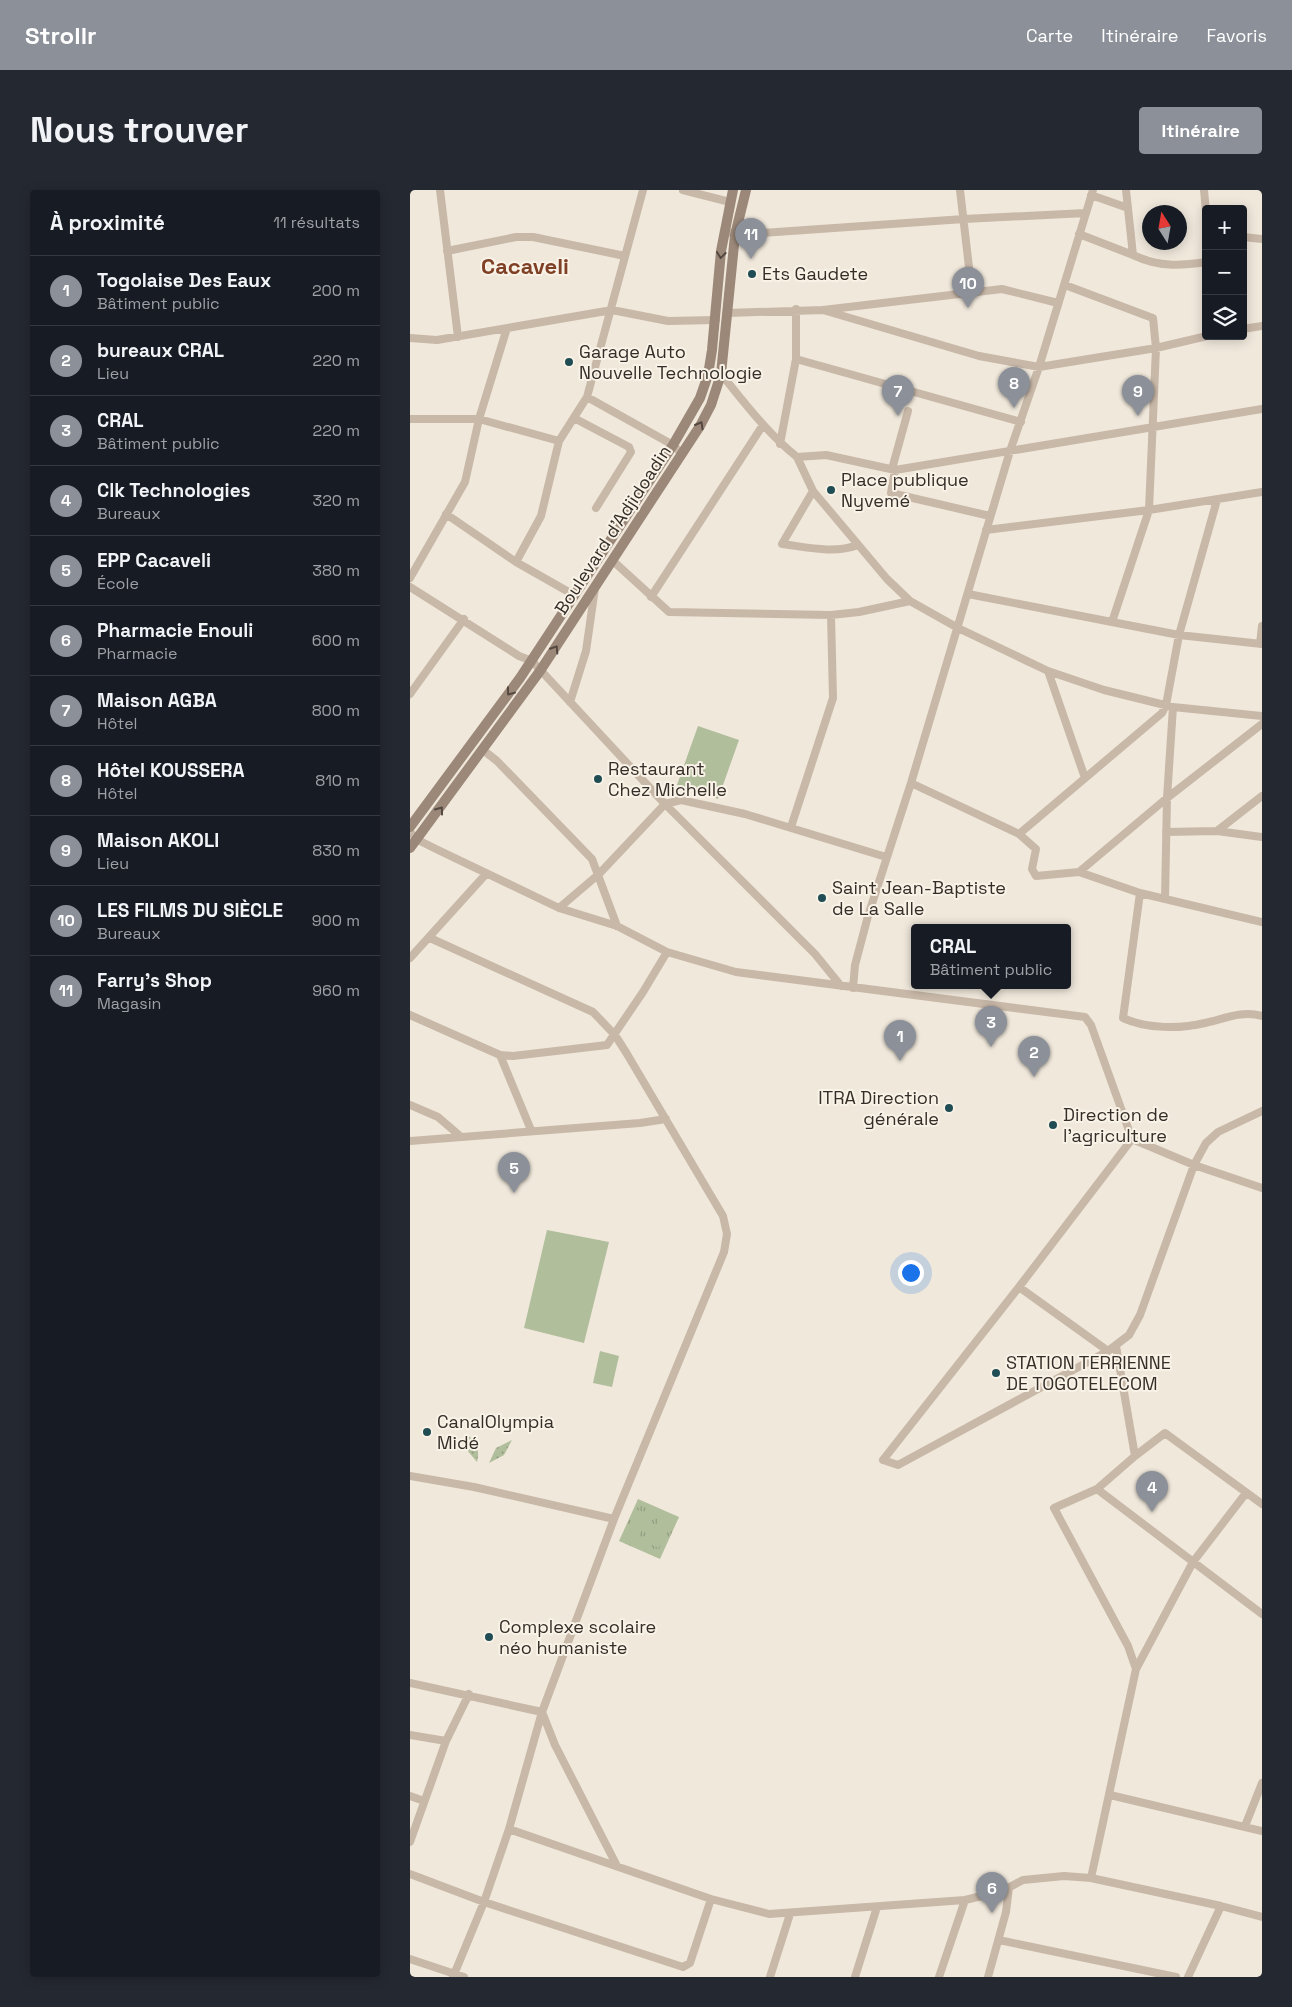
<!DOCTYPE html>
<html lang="fr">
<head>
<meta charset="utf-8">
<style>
	:root { --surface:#171b24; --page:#242831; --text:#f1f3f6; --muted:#9ea1a6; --line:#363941; --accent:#8c9099 }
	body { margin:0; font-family:"Space Grotesk",sans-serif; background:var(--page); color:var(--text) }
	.controls { position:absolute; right:15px; top:15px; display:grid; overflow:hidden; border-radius:5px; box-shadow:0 2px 12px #0003 }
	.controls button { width:45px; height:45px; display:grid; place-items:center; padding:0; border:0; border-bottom:1px solid var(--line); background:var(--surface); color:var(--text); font:25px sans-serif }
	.compass { position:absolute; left:732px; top:15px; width:45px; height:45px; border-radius:50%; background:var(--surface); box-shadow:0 2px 12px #0003; rotate:349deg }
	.you { position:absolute; left:500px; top:1082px; width:18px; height:18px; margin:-12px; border:4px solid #fff; border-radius:50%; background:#1a73e8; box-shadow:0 0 0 8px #1a73e833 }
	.badge { display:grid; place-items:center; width:32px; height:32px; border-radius:50%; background:var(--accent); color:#fff; font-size:16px; font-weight:700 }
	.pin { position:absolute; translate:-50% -41px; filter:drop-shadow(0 1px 2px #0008) }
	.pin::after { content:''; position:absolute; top:26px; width:18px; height:15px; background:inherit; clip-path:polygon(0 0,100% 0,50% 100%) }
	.popup { position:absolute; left:501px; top:734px; width:160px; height:65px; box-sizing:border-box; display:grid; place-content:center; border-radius:5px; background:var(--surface); filter:drop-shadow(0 1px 4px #0005); font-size:16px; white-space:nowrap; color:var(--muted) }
	.popup b { font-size:19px; color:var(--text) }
	.popup::after { content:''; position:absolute; left:50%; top:100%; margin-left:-10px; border:10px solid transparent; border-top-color:var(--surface) }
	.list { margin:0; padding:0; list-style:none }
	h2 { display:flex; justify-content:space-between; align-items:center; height:65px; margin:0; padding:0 20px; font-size:21px }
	h2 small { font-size:16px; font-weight:400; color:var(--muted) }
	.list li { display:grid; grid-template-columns:32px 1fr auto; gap:15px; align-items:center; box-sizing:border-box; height:70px; padding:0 20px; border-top:1px solid var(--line) }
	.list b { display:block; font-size:19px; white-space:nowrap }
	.list p { margin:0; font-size:16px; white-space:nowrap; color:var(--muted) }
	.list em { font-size:16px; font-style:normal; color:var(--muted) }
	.icon { flex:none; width:28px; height:28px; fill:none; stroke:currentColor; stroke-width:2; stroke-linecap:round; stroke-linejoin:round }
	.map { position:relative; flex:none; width:852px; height:1787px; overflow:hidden; border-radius:5px }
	header { display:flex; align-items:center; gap:30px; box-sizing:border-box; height:70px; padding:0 25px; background:var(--accent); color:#fff }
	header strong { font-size:24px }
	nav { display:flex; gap:28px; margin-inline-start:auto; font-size:18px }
	.intro { display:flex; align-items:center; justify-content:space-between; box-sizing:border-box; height:120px; padding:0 30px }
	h1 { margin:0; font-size:35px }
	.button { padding:12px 22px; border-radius:5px; background:var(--accent); color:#fff; font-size:18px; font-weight:700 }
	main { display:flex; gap:30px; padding:0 30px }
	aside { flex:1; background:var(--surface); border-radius:5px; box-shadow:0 2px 12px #0003 }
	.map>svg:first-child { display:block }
	.grass { fill:url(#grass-dots) }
	.park { fill:url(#park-tufts) }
	.pitch { fill:#b1be9c }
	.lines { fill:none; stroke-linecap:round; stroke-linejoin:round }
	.street { stroke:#c8b8a8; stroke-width:8 }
	.secondary { stroke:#9b8879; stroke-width:10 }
	.oneway { stroke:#544840 }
	.poi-dot { fill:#204d54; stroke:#f8f2e7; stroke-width:2 }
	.labels { text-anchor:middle; stroke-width:4; stroke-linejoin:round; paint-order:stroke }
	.poi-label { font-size:18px; fill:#352d28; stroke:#f8f2e7; text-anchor:start }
	.street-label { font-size:18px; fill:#352d28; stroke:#f8f2e7 }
	.district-label { font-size:22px; font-weight:bold; fill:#7f4025; stroke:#f8f2e7 }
</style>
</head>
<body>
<header>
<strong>Strollr</strong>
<nav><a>Carte</a><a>Itinéraire</a><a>Favoris</a></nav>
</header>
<div class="intro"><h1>Nous trouver</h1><a class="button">Itinéraire</a></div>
<main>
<aside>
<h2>À proximité<small>11 résultats</small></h2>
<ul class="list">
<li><span class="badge">1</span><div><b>Togolaise Des Eaux</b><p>Bâtiment public</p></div><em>200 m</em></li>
<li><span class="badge">2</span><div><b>bureaux CRAL</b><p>Lieu</p></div><em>220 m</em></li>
<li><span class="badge">3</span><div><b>CRAL</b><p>Bâtiment public</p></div><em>220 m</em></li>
<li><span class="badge">4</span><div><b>Clk Technologies</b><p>Bureaux</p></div><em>320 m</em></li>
<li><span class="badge">5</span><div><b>EPP Cacaveli</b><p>École</p></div><em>380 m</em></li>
<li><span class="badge">6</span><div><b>Pharmacie Enouli</b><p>Pharmacie</p></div><em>600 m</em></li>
<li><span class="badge">7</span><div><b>Maison AGBA</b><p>Hôtel</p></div><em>800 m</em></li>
<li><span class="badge">8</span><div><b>Hôtel KOUSSERA</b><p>Hôtel</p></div><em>810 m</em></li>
<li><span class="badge">9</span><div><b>Maison AKOLI</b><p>Lieu</p></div><em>830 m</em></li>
<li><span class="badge">10</span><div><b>LES FILMS DU SIÈCLE</b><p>Bureaux</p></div><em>900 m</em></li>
<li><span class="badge">11</span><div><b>Farry's Shop</b><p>Magasin</p></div><em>960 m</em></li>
</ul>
</aside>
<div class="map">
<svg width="852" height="1787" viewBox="0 0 852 1787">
	<defs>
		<pattern id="grass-dots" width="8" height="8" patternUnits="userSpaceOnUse" patternTransform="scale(1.25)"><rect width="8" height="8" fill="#b1be9c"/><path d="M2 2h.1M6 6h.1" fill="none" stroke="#919b7f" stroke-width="1.8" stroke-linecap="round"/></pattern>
		<pattern id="park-tufts" width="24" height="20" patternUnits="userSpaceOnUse" patternTransform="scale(1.25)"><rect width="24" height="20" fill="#b1be9c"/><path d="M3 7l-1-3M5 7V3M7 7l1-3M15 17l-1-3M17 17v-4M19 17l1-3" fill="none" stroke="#919b7f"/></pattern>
	</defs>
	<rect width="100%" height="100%" fill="#f0e8db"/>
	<path class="grass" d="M 56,1244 C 67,1251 70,1260 67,1272 L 57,1260 Z
		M 102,1250 L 94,1265 L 79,1273 L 86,1258 Z"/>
	<path class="park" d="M 228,1309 L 269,1327 L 250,1369 L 209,1351 Z"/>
	<path class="pitch" d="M 288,536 L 329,550 L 308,609 L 267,595 Z
		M 137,1040 L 199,1052 L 174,1153 L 114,1138 Z
		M 190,1161 L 209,1166 L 202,1197 L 183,1193 Z
		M 228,1320 L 239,1325 L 228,1348 L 217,1343 Z
		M 249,1329 L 260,1334 L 249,1358 L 238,1353 Z"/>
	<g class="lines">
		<path class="street" d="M 30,0 L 48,147
			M 273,0 L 320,12
			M 550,0 L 562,103
			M 716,0 L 723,65 C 749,77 769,76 796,72
			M 794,0 L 796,22
			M 681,5 L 718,18
			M 321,43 L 325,45 L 554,29 L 676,23
			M 669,44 L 723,65
			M 833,47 L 852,49
			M 37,61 L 106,47 L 123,47 L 215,66
			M 655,95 L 740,127 L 743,128 L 746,158 L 739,320 L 702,432
			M 413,120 L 569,166 L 629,177 L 746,158 L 797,146
			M 317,123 L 413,120 L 592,99 L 648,113
			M 833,139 L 852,136
			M 0,148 L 27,150 L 202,120 L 258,131 L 306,130
			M 386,169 L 611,232
			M 311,184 C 335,213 357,243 387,267 L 416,265 L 485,280 L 852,219
			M 177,207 L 263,255 L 272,264
			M 164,228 L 219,257 L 221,262 L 186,318
			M 0,229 L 69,229 L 149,251
			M 370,254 L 386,169 L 386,119
			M 387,267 L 403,301 L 477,389 L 500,411 L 548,438 L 638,481 L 694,500 L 763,517 L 852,526
			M 482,279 L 498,221
			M 485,280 L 481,303 L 580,326
			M 403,301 L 372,354 C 396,357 424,364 448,355
			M 36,324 L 106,372 L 164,405
			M 576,340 L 739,320 L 852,302
			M 202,370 L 259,422 L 421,425 L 449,422 L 500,411
			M 106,372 L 131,326 L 149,251 L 177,207 L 233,0
			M 0,388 L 55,292 L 69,229 L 97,138
			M 0,397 L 109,466 L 122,471 L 255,614 L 405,764 L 431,796
			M 558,404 L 769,445 L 852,454
			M 241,407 L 353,235
			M 850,454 L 852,436
			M 638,481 L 675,588
			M 0,504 L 54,429
			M 160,512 L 176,461 L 185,398
			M 73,560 L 87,571 L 182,669 L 207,736
			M 501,593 L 609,644 L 626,659 L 622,679 L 626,686 L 669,682 L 730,703 L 852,732
			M 381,637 L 423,508 L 421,425
			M 807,641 L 852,606
			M 0,642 L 8,650 L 26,659 L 149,718 L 207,736 L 257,762 L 326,782 L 675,827 L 681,835 L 722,949 L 784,975 L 852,998
			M 756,642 L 807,641 L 852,647
			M 609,644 L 752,523 L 756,515 L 769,445 L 807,310
			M 669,682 L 757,608 L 852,534
			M 730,703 L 713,828 C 737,839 770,839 795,833 C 814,829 832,820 852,826
			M 755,709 L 757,608 L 763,517
			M 149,718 L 189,684 L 255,614 L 271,610 L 335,624 L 476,667
			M 20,748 L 183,822 L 205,845 L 217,864 L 313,1026 L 317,1044 L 314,1062 L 204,1329 L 132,1522 L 99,1639 L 74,1712 L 43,1787
			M 0,768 L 76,684
			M 443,798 L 445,775 L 458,726 L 501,593 L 600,261 L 629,177 L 683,0
			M 0,825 L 90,865 L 103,866 L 197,855 L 233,802 L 257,762
			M 90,865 L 121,940
			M 0,915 L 28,927 L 50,946
			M 722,949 L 609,1097 L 473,1270 L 488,1275 L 698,1161 L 719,1145 L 730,1125 L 784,975 L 796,953 L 808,942 L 852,921
			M 0,951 L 230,933 L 256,929
			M 609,1097 L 698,1161
			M 706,1156 L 725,1266
			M 0,1286 L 64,1297 L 204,1329
			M 687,1299 L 852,1424
			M 726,1479 L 718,1456 L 644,1318 L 687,1299 L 725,1266 L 755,1243 L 852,1314
			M 0,1493 L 132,1522
			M 132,1522 L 145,1555 L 207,1676
			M 0,1545 L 36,1551
			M 700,1605 L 852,1641
			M 0,1606 L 14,1611
			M 835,1636 L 852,1593
			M 99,1639 L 301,1709 L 359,1724 L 555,1710 L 592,1701 L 613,1690 L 654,1686 L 681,1688 L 811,1716 L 852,1727
			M 0,1652 L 36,1551 L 59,1504
			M 0,1684 L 74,1712 L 273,1777 L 280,1773 L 301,1709
			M 681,1688 L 726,1479 L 783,1372 L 836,1303
			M 589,1750 L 766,1787
			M 0,1769 L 54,1787
			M 360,1787 L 380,1724
			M 445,1787 L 467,1717
			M 529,1787 L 555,1710
			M 578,1787 L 596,1722 L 599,1697
			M 778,1787 L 811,1716"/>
		<path class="secondary" d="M 0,637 L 110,488 L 263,255 L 290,208 L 298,185 L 302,160 L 311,61 L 323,0
			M 0,658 L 130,481 L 290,236 L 301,215 L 311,184 L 325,45 L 336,0"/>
	</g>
	<defs><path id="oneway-chevron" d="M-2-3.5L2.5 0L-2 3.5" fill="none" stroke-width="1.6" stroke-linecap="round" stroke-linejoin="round" transform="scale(1.25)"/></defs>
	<g class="oneway">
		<use href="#oneway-chevron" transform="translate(311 65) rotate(97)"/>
		<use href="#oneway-chevron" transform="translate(290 235) rotate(-60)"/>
		<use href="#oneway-chevron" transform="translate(145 459) rotate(-57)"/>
		<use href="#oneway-chevron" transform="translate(100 502) rotate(127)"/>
		<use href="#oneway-chevron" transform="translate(30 620) rotate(-54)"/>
	</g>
	<g class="poi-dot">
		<circle cx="342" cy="84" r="5"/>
		<circle cx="159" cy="172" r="5"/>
		<circle cx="421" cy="300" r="5"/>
		<circle cx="188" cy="589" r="5"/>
		<circle cx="412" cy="708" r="5"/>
		<circle cx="539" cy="918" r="5"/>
		<circle cx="643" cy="935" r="5"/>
		<circle cx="586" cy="1183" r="5"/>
		<circle cx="17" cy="1242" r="5"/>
		<circle cx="79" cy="1447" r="5"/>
	</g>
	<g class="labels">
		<g class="poi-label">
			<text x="352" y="90">Ets Gaudete</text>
			<text x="169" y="168">Garage Auto<tspan x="169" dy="21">Nouvelle Technologie</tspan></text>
			<text x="431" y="296">Place publique<tspan x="431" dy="21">Nyvemé</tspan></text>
			<text x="198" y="585">Restaurant<tspan x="198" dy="21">Chez Michelle</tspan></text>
			<text x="422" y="704">Saint Jean-Baptiste<tspan x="422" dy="21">de La Salle</tspan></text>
			<text x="529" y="914" text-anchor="end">ITRA Direction<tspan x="529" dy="21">générale</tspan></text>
			<text x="653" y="931">Direction de<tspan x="653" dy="21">l'agriculture</tspan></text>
			<text x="596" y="1179">STATION TERRIENNE<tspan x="596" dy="21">DE TOGOTELECOM</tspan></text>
			<text x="27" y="1238">CanalOlympia<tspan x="27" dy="21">Midé</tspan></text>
			<text x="89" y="1443">Complexe scolaire<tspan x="89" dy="21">néo humaniste</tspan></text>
		</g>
		<g class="street-label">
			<text transform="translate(203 340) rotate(-57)" y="6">Boulevard d'Adjidoadin</text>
		</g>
		<g class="district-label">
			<text x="115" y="84">Cacaveli</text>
		</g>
	</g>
</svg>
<div class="controls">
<button>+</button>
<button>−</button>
<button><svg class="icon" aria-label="layers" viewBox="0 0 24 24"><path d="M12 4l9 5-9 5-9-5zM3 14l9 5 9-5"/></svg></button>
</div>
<svg class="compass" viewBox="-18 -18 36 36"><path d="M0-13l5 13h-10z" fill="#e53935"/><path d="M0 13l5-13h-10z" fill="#9ea1a6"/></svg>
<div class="you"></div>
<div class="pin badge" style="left:490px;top:871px">1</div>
<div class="pin badge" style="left:624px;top:887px">2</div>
<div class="pin badge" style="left:581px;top:857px">3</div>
<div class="popup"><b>CRAL</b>Bâtiment public</div>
<div class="pin badge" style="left:742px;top:1322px">4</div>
<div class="pin badge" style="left:104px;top:1003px">5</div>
<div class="pin badge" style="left:582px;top:1723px">6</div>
<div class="pin badge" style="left:488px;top:226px">7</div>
<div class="pin badge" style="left:604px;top:218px">8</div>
<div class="pin badge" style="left:728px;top:226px">9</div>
<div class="pin badge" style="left:558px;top:118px">10</div>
<div class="pin badge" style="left:341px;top:69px">11</div>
</div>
</main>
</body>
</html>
